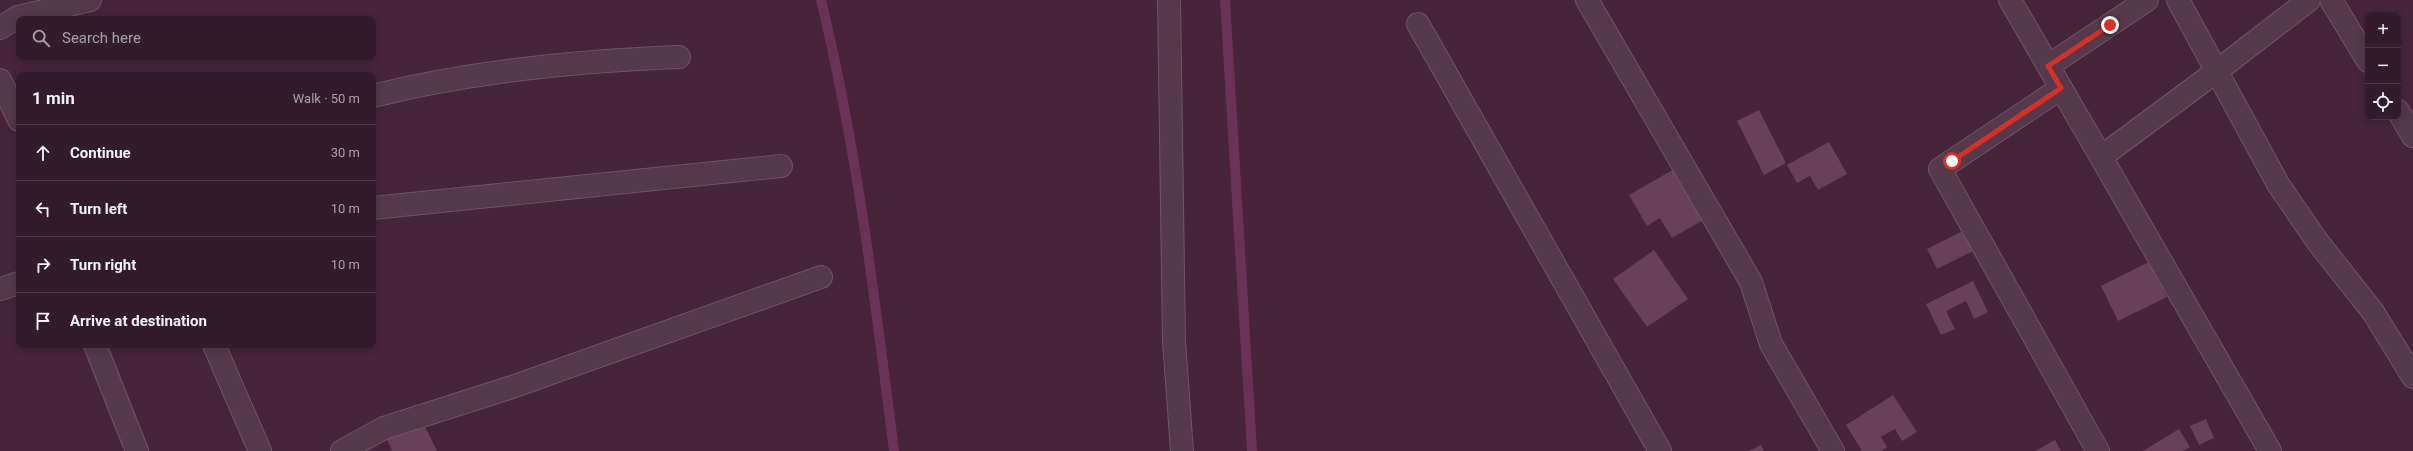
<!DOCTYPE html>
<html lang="en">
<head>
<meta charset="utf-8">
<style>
	:root { --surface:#341b2c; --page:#3c2434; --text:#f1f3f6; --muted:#a9a1a9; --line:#4e3948 }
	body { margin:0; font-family:Roboto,sans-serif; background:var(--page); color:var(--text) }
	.controls { position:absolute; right:12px; top:12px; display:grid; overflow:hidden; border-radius:8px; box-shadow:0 2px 10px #0003 }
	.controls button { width:36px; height:36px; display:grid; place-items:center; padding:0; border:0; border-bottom:1px solid var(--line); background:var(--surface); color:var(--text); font:20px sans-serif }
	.stop { position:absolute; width:12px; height:12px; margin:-9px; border:3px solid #d93025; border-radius:50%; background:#fff }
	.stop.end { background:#d93025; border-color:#fff; box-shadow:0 1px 4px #0008 }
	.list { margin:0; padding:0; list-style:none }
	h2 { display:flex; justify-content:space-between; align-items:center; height:52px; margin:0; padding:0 16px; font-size:17px }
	h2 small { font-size:13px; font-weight:400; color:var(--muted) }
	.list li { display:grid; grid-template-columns:26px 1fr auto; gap:12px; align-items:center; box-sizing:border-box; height:56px; padding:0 16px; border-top:1px solid var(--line) }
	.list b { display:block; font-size:15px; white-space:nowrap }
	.list em { font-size:13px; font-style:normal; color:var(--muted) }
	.icon { flex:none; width:22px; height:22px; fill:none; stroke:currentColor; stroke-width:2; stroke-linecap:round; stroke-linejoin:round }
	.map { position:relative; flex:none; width:2413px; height:451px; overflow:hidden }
	.search { position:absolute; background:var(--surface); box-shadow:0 2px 10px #0003; left:16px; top:16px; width:360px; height:44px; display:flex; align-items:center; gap:10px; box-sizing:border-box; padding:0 14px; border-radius:8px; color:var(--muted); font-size:15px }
	.panel { position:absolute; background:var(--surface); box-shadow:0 2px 10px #0003; left:16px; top:72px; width:360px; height:276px; border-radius:8px }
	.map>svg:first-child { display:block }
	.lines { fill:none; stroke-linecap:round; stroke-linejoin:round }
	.stream { stroke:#693356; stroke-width:10 }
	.building { fill:#664158 }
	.minor-casing { stroke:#6f5565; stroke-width:24 }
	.minor { stroke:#55394b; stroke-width:22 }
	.route { stroke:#d93025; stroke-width:5 }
</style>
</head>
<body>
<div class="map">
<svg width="2413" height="451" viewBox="0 0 2413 451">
	<rect width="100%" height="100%" fill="#46243a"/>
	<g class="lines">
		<path class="stream" d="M 821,0 C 857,148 875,300 894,451
			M 1225,0 L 1252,451"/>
	</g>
	<path class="building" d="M 1759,110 L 1786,163 L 1764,175 L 1737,121 Z
		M 1829,142 L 1847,174 L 1818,190 L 1810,176 L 1797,183 L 1787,165 Z
		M 1674,169 L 1705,219 L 1672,238 L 1660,218 L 1647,226 L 1629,195 Z
		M 1965,230 L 1975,250 L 1937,269 L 1927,249 Z
		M 1654,250 L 1688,299 L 1647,327 L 1613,279 Z
		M 2149,262 L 2167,297 L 2118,321 L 2101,286 Z
		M 1973,281 L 1988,312 L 1974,319 L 1966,301 L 1946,311 L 1955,329 L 1941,335 L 1926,304 Z
		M 1893,395 L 1917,432 L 1902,441 L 1895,429 L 1881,437 L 1887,447 L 1882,451 L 1862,451 L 1846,425 Z
		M 2206,419 L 2214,438 L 2199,445 L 2190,426 Z
		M 422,420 L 437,451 L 392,451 L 386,437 Z
		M 2179,429 L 2190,447 L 2183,451 L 2143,451 Z
		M 2055,440 L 2061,451 L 2035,451 Z
		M 1761,445 L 1764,451 L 1749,451 Z"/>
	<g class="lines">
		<defs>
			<path id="minor" d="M 1169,0 L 1174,341 L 1182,451
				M 1587,0 L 1751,282 L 1771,344 L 1833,451
				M 2010,0 L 2101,157 L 2217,71 L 2309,0
				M 2178,0 L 2278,184 L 2317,241 L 2373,312 L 2413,377
				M 2331,0 L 2368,61
				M 1418,24 L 1660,451
				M 0,28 L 18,17 L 90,0
				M 2048,66 L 2147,0
				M 0,80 L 19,120
				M 2061,88 L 1940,169 L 2098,451
				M 373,96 C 473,71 576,61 679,57
				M 2398,111 L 2413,136
				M 2101,157 L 2270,451
				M 373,208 L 781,166
				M 0,289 L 19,283
				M 95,345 L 137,451
				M 214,345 L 260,451
				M 342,451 L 384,428 L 512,387 L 821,277"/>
		</defs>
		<use href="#minor" class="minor-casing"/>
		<use href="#minor" class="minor"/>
	</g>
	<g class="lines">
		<path class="route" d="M 1952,161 L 2061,88 L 2048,66 L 2110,25"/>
	</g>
</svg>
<div class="controls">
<button>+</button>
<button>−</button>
<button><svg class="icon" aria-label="locate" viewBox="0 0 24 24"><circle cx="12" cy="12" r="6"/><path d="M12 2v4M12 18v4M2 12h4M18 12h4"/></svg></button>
</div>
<div class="stop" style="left:1952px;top:161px"></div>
<div class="stop end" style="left:2110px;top:25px"></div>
<div class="search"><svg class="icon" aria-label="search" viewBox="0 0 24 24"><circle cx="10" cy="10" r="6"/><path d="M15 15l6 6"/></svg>Search here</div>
<section class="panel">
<h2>1 min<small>Walk · 50 m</small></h2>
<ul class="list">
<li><svg class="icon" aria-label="ahead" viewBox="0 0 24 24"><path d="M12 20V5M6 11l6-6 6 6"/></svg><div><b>Continue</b></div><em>30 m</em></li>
<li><svg class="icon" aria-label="left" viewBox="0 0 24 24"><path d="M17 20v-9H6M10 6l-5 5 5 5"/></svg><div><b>Turn left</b></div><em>10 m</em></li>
<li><svg class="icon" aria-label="right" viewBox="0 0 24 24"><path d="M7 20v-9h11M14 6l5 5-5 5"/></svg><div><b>Turn right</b></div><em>10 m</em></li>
<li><svg class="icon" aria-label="arrive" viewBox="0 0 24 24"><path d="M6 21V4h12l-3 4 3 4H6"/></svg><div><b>Arrive at destination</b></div></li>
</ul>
</section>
</div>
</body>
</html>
